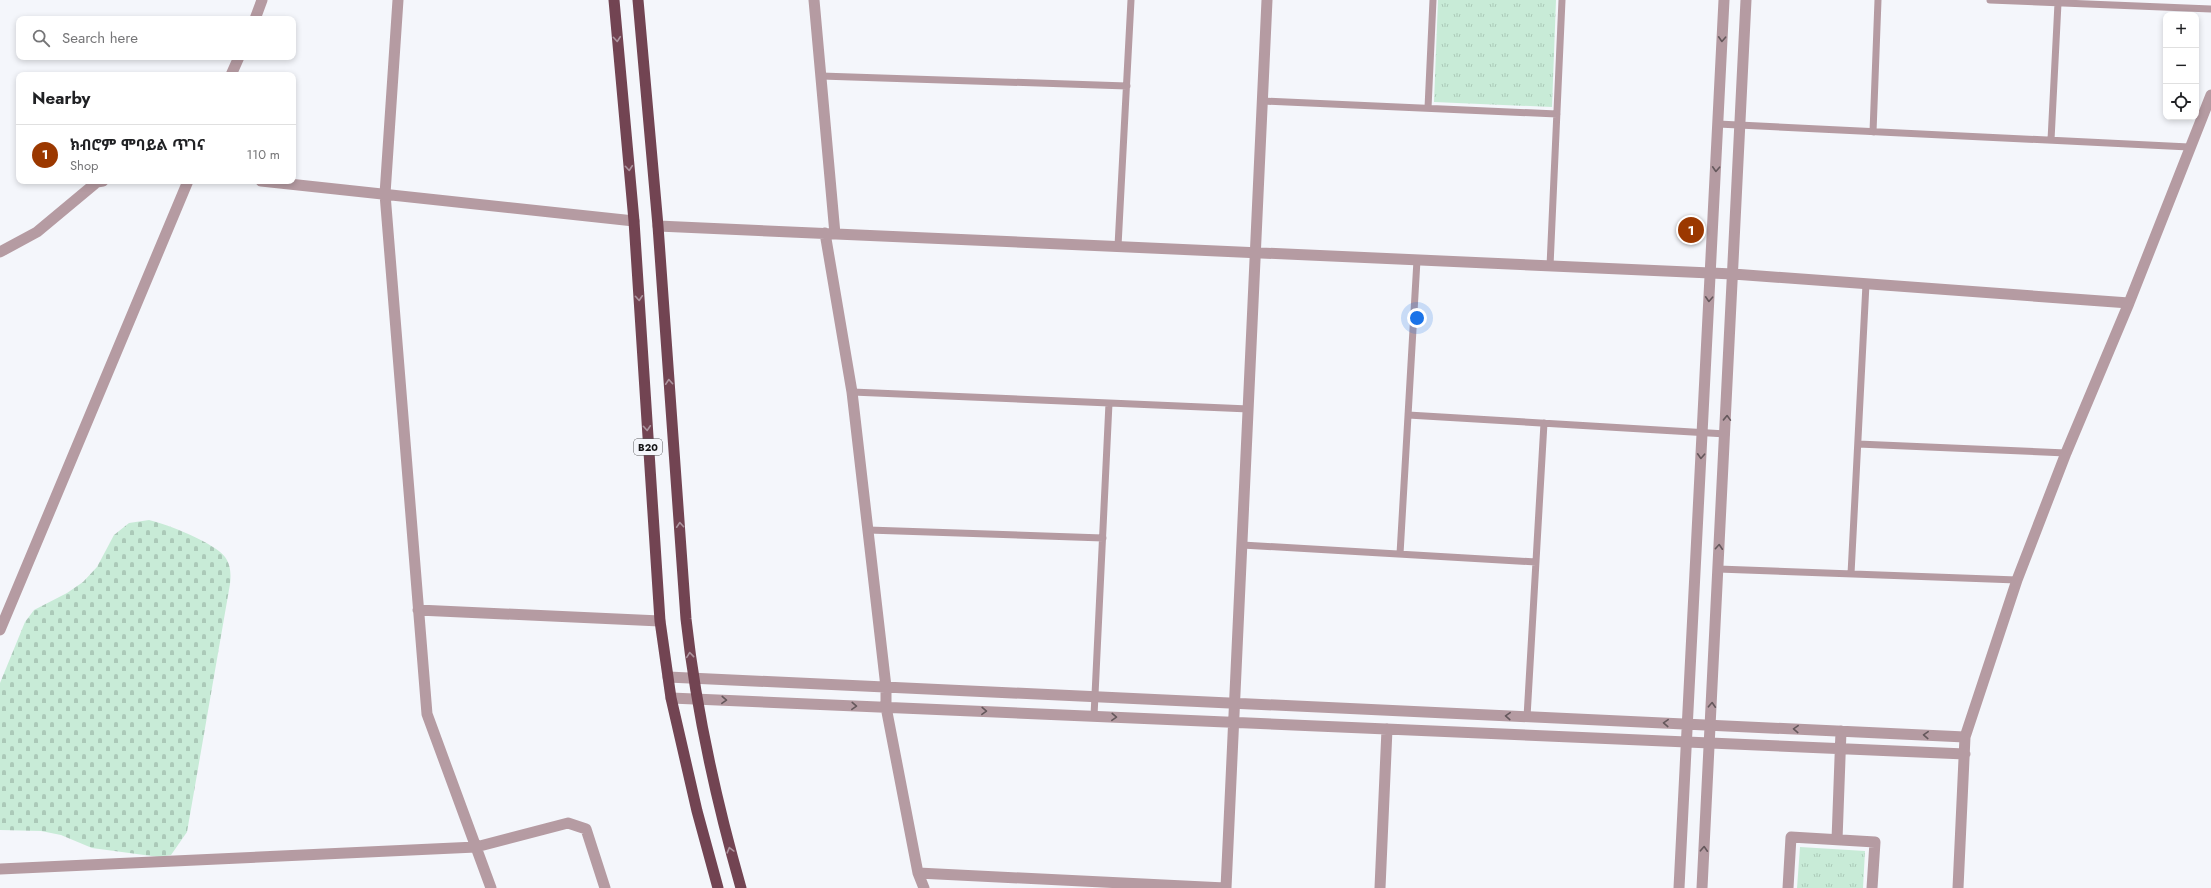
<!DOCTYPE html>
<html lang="en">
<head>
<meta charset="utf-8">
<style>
	:root { --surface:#fff; --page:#f6f6f6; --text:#202124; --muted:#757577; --line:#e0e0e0; --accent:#9b3800 }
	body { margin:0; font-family:Jost,"Noto Sans Ethiopic",sans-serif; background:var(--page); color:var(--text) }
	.controls { position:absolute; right:12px; top:12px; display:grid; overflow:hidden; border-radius:8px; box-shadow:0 2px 6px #0003 }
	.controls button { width:36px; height:36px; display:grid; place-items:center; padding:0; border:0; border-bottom:1px solid var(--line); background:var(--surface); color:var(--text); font:20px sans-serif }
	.you { position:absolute; left:1417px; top:318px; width:14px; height:14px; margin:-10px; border:3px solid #fff; border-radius:50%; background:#1a73e8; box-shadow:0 0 0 6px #1a73e833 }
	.badge { display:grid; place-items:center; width:26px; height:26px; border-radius:50%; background:var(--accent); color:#fff; font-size:13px; font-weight:700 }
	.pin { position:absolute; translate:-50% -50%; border:2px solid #fff; box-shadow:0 1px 4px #0006 }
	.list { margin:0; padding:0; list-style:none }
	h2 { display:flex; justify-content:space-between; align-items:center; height:52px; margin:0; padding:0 16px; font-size:17px }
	h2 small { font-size:13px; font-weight:400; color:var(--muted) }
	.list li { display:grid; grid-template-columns:26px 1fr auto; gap:12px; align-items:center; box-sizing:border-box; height:60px; padding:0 16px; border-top:1px solid var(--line) }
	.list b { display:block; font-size:15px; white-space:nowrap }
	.list p { margin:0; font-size:13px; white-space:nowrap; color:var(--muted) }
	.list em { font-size:13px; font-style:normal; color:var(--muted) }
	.icon { flex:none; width:22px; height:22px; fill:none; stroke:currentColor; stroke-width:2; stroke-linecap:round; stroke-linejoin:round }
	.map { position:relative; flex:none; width:2211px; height:888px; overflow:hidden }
	.search { position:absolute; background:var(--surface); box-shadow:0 2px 6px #0003; left:16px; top:16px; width:280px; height:44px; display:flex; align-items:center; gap:10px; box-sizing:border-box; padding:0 14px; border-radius:8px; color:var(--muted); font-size:15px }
	.panel { position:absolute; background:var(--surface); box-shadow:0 2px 6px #0003; left:16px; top:72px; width:280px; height:112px; border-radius:8px }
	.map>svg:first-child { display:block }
	.grass { fill:url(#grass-tufts) }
	.cemetery { fill:url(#cemetery-stones) }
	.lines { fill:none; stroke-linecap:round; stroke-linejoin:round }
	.service { stroke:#b59ba2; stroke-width:7 }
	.minor { stroke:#b59ba2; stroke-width:11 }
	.trunk { stroke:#724452; stroke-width:11 }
	.oneway { stroke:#ac949e }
	.oneway2 { stroke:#65585c }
	.labels { text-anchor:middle; stroke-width:3; stroke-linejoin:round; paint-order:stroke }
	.shield { fill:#f4f6fb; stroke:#58585b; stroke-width:1 }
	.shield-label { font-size:10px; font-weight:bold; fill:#151517 }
</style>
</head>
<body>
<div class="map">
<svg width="2211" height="888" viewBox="0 0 2211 888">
	<defs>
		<pattern id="grass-tufts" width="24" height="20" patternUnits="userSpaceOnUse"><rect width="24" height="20" fill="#c8ebd7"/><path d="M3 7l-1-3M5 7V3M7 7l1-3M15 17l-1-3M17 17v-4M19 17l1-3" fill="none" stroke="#abc9b8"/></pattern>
		<pattern id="cemetery-stones" width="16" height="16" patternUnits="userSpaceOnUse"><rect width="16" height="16" fill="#c8ebd7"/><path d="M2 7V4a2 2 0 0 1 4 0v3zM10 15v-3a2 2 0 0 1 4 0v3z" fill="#abc9b8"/></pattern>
	</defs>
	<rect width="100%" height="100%" fill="#f4f6fb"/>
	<path class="grass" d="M 1438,0 L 1556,0 L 1552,107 L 1434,102 Z
		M 1800,847 L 1865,851 L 1863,888 L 1797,888 Z"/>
	<path class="cemetery" d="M 149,520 C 167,524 215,543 225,557 C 231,565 231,575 230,584 L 187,832 L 171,855 L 159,857 L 92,848 L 61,835 L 41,831 L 0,830 L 0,683 L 25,622 L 34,610 L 67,593 L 83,582 L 97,567 L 114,535 L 129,523 Z"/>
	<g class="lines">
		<path class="service" d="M 1990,0 L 2211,9
			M 821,76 L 1127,86
			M 1263,101 L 1557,114
			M 1428,108 L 1433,0
			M 1718,124 L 2189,147
			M 1873,132 L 1878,0
			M 2051,140 L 2058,3
			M 1118,246 L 1131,0
			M 1550,266 L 1562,0
			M 852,392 L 1249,409
			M 1408,415 L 1726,434
			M 1858,444 L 2066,453
			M 868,530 L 1103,538
			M 1242,545 L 1536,562
			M 1400,554 L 1417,260
			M 1718,569 L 2017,580
			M 1851,574 L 1866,284
			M 1094,716 L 1109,403
			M 1527,717 L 1544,423"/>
		<path class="minor" d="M 398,0 L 385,194 L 427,714 L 491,888
			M 814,0 L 835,234
			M 255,19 L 262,0
			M 231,75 L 239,57
			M 261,181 L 634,221
			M 658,226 L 1733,274 L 2129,303
			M 825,233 L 852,392 L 886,687 L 886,707 L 918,873 L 924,888
			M 0,252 L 37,232 L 97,182 L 103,181
			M 418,610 L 660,621
			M 0,630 L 188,181
			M 668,677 L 1965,737
			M 671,698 L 1965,754
			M 1837,840 L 1841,731
			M 0,869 L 476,847 L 568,823 L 586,829 L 605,888
			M 918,873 L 1225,888
			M 1226,888 L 1267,0
			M 1380,888 L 1387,729
			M 1679,888 L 1724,0
			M 1702,888 L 1746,0
			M 1788,888 L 1791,837 L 1875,842 L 1872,888
			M 1958,888 L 1965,737 L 2017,580 L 2066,453 L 2129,303 L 2211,95"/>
		<path class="trunk" d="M 614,0 L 634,221 L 660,621 L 671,698 L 697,811 L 718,888
			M 638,0 L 658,226 L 686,619 C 696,710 716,800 741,888"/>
	</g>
	<defs><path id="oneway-chevron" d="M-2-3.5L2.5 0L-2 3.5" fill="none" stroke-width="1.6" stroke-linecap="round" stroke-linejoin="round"/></defs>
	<g class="oneway">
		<use href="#oneway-chevron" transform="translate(617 39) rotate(85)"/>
		<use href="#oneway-chevron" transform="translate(629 168) rotate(85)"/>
		<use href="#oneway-chevron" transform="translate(639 298) rotate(86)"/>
		<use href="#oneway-chevron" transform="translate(669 382) rotate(-94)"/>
		<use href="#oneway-chevron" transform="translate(647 428) rotate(86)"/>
		<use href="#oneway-chevron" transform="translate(680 525) rotate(-94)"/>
		<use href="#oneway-chevron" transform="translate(690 655) rotate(-96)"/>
		<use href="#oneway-chevron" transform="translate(730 850) rotate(-105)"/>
	</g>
	<g class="oneway2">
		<use href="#oneway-chevron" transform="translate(1722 39) rotate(93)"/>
		<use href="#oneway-chevron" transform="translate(1716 169) rotate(93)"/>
		<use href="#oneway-chevron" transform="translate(1709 299) rotate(93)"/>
		<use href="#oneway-chevron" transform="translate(1727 418) rotate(-88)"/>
		<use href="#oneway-chevron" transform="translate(1701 456) rotate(93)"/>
		<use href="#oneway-chevron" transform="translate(1719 547) rotate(-86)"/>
		<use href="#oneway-chevron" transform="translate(724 700) rotate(3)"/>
		<use href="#oneway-chevron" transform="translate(1712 705) rotate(-87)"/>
		<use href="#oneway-chevron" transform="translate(854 706) rotate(3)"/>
		<use href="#oneway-chevron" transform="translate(984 711) rotate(2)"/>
		<use href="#oneway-chevron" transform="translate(1508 716) rotate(-177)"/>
		<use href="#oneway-chevron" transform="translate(1114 717) rotate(3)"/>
		<use href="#oneway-chevron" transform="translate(1666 723) rotate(-177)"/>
		<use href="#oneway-chevron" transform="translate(1796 729) rotate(-177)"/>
		<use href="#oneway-chevron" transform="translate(1926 735) rotate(-177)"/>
		<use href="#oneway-chevron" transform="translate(1704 849) rotate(-87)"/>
	</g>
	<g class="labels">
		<rect class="shield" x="634" y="439" width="28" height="16" rx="3"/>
		<g class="shield-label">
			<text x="648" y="451">B20</text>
		</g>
	</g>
</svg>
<div class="controls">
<button>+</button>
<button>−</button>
<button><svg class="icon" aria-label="locate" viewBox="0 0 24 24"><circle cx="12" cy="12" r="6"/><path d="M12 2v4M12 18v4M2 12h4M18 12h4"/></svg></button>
</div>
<div class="you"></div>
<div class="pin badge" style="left:1691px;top:230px">1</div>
<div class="search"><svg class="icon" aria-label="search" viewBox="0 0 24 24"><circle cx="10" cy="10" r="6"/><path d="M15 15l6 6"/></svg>Search here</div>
<section class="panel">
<h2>Nearby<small></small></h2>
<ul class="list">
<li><span class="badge">1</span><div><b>ክብሮም ሞባይል ጥገና</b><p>Shop</p></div><em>110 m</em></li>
</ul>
</section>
</div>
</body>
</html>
